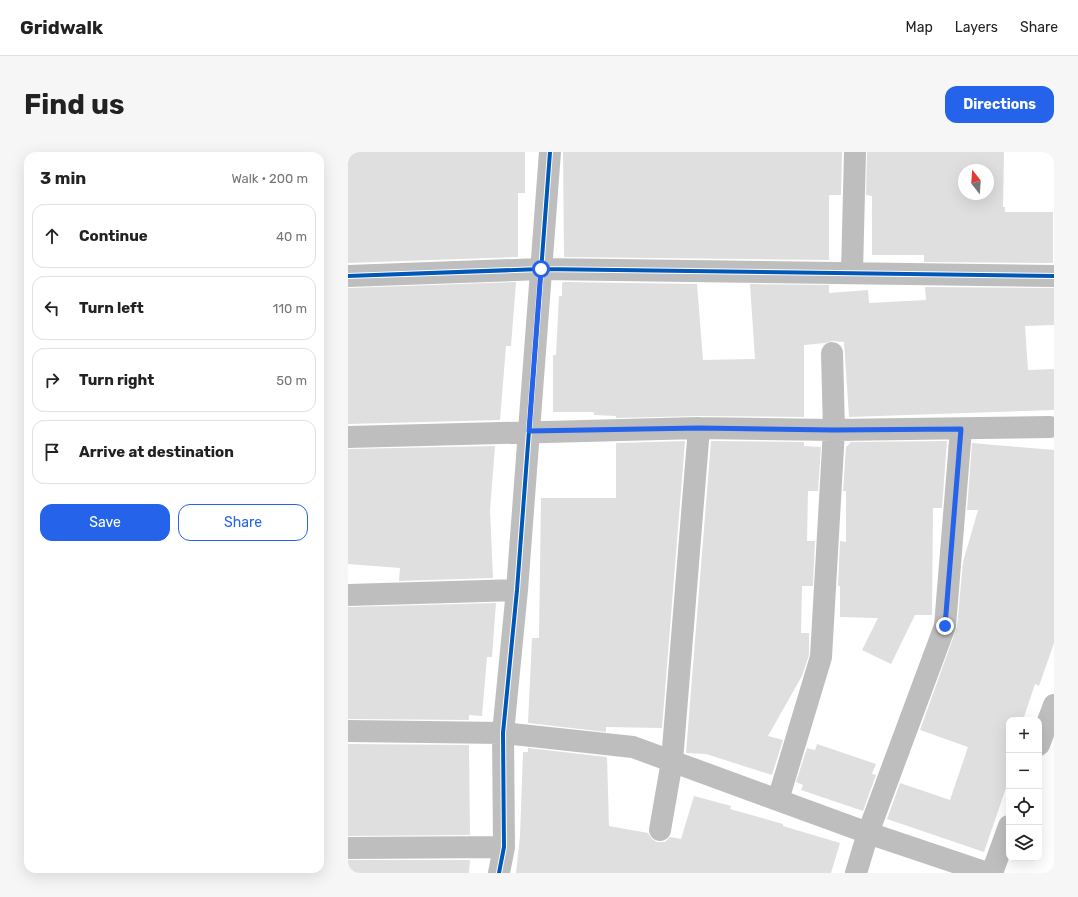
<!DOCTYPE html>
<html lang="en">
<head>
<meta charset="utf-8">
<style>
	:root { --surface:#fff; --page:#f6f6f6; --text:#222; --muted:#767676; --line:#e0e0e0; --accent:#2563eb }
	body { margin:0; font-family:Rubik,sans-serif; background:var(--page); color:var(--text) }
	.controls { position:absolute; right:12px; bottom:12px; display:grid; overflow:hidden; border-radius:8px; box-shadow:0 4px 16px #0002 }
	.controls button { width:36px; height:36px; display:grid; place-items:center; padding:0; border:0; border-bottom:1px solid var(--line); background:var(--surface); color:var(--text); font:20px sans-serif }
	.compass { position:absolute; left:610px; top:12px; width:36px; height:36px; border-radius:50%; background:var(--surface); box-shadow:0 4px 16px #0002; rotate:343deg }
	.stop { position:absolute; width:12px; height:12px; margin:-9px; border:3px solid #2563eb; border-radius:50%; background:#fff }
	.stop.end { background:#2563eb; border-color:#fff; box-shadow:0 1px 4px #0008 }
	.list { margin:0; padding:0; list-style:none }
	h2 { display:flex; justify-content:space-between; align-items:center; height:52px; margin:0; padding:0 16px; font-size:17px }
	h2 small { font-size:13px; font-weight:400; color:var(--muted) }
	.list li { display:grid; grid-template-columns:26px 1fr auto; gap:12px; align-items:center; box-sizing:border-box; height:64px; margin:0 8px 8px; padding:0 8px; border:1px solid var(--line); border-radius:12px }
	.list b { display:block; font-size:15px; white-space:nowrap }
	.list em { font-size:13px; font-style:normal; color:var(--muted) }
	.actions { display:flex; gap:8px; padding:12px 16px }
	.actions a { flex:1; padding:9px 0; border:1px solid var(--accent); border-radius:12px; text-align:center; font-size:14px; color:var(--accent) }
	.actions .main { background:var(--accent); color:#fff }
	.icon { flex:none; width:22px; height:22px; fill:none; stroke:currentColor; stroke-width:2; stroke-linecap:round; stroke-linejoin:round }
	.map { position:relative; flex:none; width:706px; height:721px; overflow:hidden; border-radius:12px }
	header { display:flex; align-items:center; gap:24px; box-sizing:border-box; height:56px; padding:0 20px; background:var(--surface); border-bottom:1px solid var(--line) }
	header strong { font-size:19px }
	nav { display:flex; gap:22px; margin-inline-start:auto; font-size:14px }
	.intro { display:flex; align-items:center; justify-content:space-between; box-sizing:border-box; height:96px; padding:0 24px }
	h1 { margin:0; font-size:28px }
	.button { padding:10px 18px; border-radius:12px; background:var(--accent); color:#fff; font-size:14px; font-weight:700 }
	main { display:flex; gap:24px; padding:0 24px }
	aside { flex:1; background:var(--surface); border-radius:12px; box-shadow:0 4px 16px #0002 }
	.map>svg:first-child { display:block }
	.building { fill:#dfdfdf; fill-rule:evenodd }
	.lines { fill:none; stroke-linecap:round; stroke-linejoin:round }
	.minor { stroke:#bebebe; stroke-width:22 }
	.cycleway-casing { stroke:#fff; stroke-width:6 }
	.cycleway { stroke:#0057b8; stroke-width:4 }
	.route { stroke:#2563eb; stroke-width:5 }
</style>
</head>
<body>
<header>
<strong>Gridwalk</strong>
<nav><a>Map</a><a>Layers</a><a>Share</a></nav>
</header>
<div class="intro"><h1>Find us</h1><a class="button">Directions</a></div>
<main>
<aside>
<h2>3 min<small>Walk · 200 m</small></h2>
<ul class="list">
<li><svg class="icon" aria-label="ahead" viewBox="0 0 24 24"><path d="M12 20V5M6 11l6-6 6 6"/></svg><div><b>Continue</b></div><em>40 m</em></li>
<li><svg class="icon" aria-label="left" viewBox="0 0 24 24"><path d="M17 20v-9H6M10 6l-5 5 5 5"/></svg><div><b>Turn left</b></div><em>110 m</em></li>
<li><svg class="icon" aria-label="right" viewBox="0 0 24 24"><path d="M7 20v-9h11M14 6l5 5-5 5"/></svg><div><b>Turn right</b></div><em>50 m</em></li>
<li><svg class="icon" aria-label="arrive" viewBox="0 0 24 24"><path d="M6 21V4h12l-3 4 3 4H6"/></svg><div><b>Arrive at destination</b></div></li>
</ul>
<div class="actions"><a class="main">Save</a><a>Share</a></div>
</aside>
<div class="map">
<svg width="706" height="721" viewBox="0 0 706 721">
	<rect width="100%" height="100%" fill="#fff"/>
	<path class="building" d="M 0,0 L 177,0 L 177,41 L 170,41 L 170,105 L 0,111 Z
		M 215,0 L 494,0 L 493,43 L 481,43 L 481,108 L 216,105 Z
		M 519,0 L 656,0 L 655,55 L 657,55 L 657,60 L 705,60 L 705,111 L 576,110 L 576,103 L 524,103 L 524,44 L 518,43 ZM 616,18 L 640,18 L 640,42 L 616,42 Z
		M 168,130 L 163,194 L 158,194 L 152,268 L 0,272 L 0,136 Z
		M 216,130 L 349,132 L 355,208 L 407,207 L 402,132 L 481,133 L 481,141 L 520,138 L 521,151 L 578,148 L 577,135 L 706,136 L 706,173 L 677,174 L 680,218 L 706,217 L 706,258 L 501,265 L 496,190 L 484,189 L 477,191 L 456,193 L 456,265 L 351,264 L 268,266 L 268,264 L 246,263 L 246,260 L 205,260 L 205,203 L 208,203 L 211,144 L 214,144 L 214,131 Z
		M 337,289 L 314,576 L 258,575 L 258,580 L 180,571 L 184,486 L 191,486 L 193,346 L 268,346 L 268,291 Z
		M 363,289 L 456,290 L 456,294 L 473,295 L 470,339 L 460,339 L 459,389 L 467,389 L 465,434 L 454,434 L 453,481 L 461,481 L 461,503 L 454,524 L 420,584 L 435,588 L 424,623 L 358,602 L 338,601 Z
		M 599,289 L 594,356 L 585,356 L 584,463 L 567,463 L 543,512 L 514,498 L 530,466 L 492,465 L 492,434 L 490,434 L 492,389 L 498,390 L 498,339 L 495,339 L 498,295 L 503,290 Z
		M 624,291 L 706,298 L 706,491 L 691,534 L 687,532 L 675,568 L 661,568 L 661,627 L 636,700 L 539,667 L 552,631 L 602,648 L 620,595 L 572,578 L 609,475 L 615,410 L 630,358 L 619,358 Z
		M 147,294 L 142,358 L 145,426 L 51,429 L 52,416 L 0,412 L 0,297 Z
		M 148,451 L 144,505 L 139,505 L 134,564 L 121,563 L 121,568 L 0,567 L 0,455 Z
		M 0,592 L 121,593 L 122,683 L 0,684 Z
		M 469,592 L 528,612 L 524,622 L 528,623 L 515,659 L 453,638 L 455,633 L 448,630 L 459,596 L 467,598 Z
		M 180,596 L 259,605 L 261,674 L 300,681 L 304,687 L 309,690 L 317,690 L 322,685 L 333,687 L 346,644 L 383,654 L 382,657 L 435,672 L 435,674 L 492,691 L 483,721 L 168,721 L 172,684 L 175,600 L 180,600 Z
		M 0,708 L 122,708 L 121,721 L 0,721 Z"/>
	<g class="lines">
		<path class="minor" d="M 504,120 L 507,0
			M 0,124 L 193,117 L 706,124
			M 0,285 L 351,276 L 486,278 L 702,275
			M 0,443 L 169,438
			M 0,579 L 155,581 L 285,595 L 520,681 L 639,721
			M 691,593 L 706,553
			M 430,648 L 473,505 L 486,278 L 484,201
			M 312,678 L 324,609 L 351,276
			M 0,696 L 156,695
			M 151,721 L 156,695 L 155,581 L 169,438 L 202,0
			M 508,721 L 520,681 L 597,474 L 613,277
			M 644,721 L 661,674"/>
		<defs>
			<path id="cycleway" d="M 0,124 L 193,117 L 706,124
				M 151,721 L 156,695 L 155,581 L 169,438 L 202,0"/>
		</defs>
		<use href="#cycleway" class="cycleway-casing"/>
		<use href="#cycleway" class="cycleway"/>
	</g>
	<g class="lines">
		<path class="route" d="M 193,117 L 181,279 L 351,276 L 486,278 L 613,277 L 597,474"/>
	</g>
</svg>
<div class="controls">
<button>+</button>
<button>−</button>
<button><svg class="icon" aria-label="locate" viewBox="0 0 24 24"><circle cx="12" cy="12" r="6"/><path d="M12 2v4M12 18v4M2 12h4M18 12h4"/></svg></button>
<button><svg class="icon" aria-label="layers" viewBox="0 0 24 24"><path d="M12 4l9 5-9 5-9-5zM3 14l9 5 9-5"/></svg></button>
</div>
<svg class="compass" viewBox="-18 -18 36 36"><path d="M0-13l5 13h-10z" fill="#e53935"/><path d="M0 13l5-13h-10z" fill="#767676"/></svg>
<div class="stop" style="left:193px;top:117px"></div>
<div class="stop end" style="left:597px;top:474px"></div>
</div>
</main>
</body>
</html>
